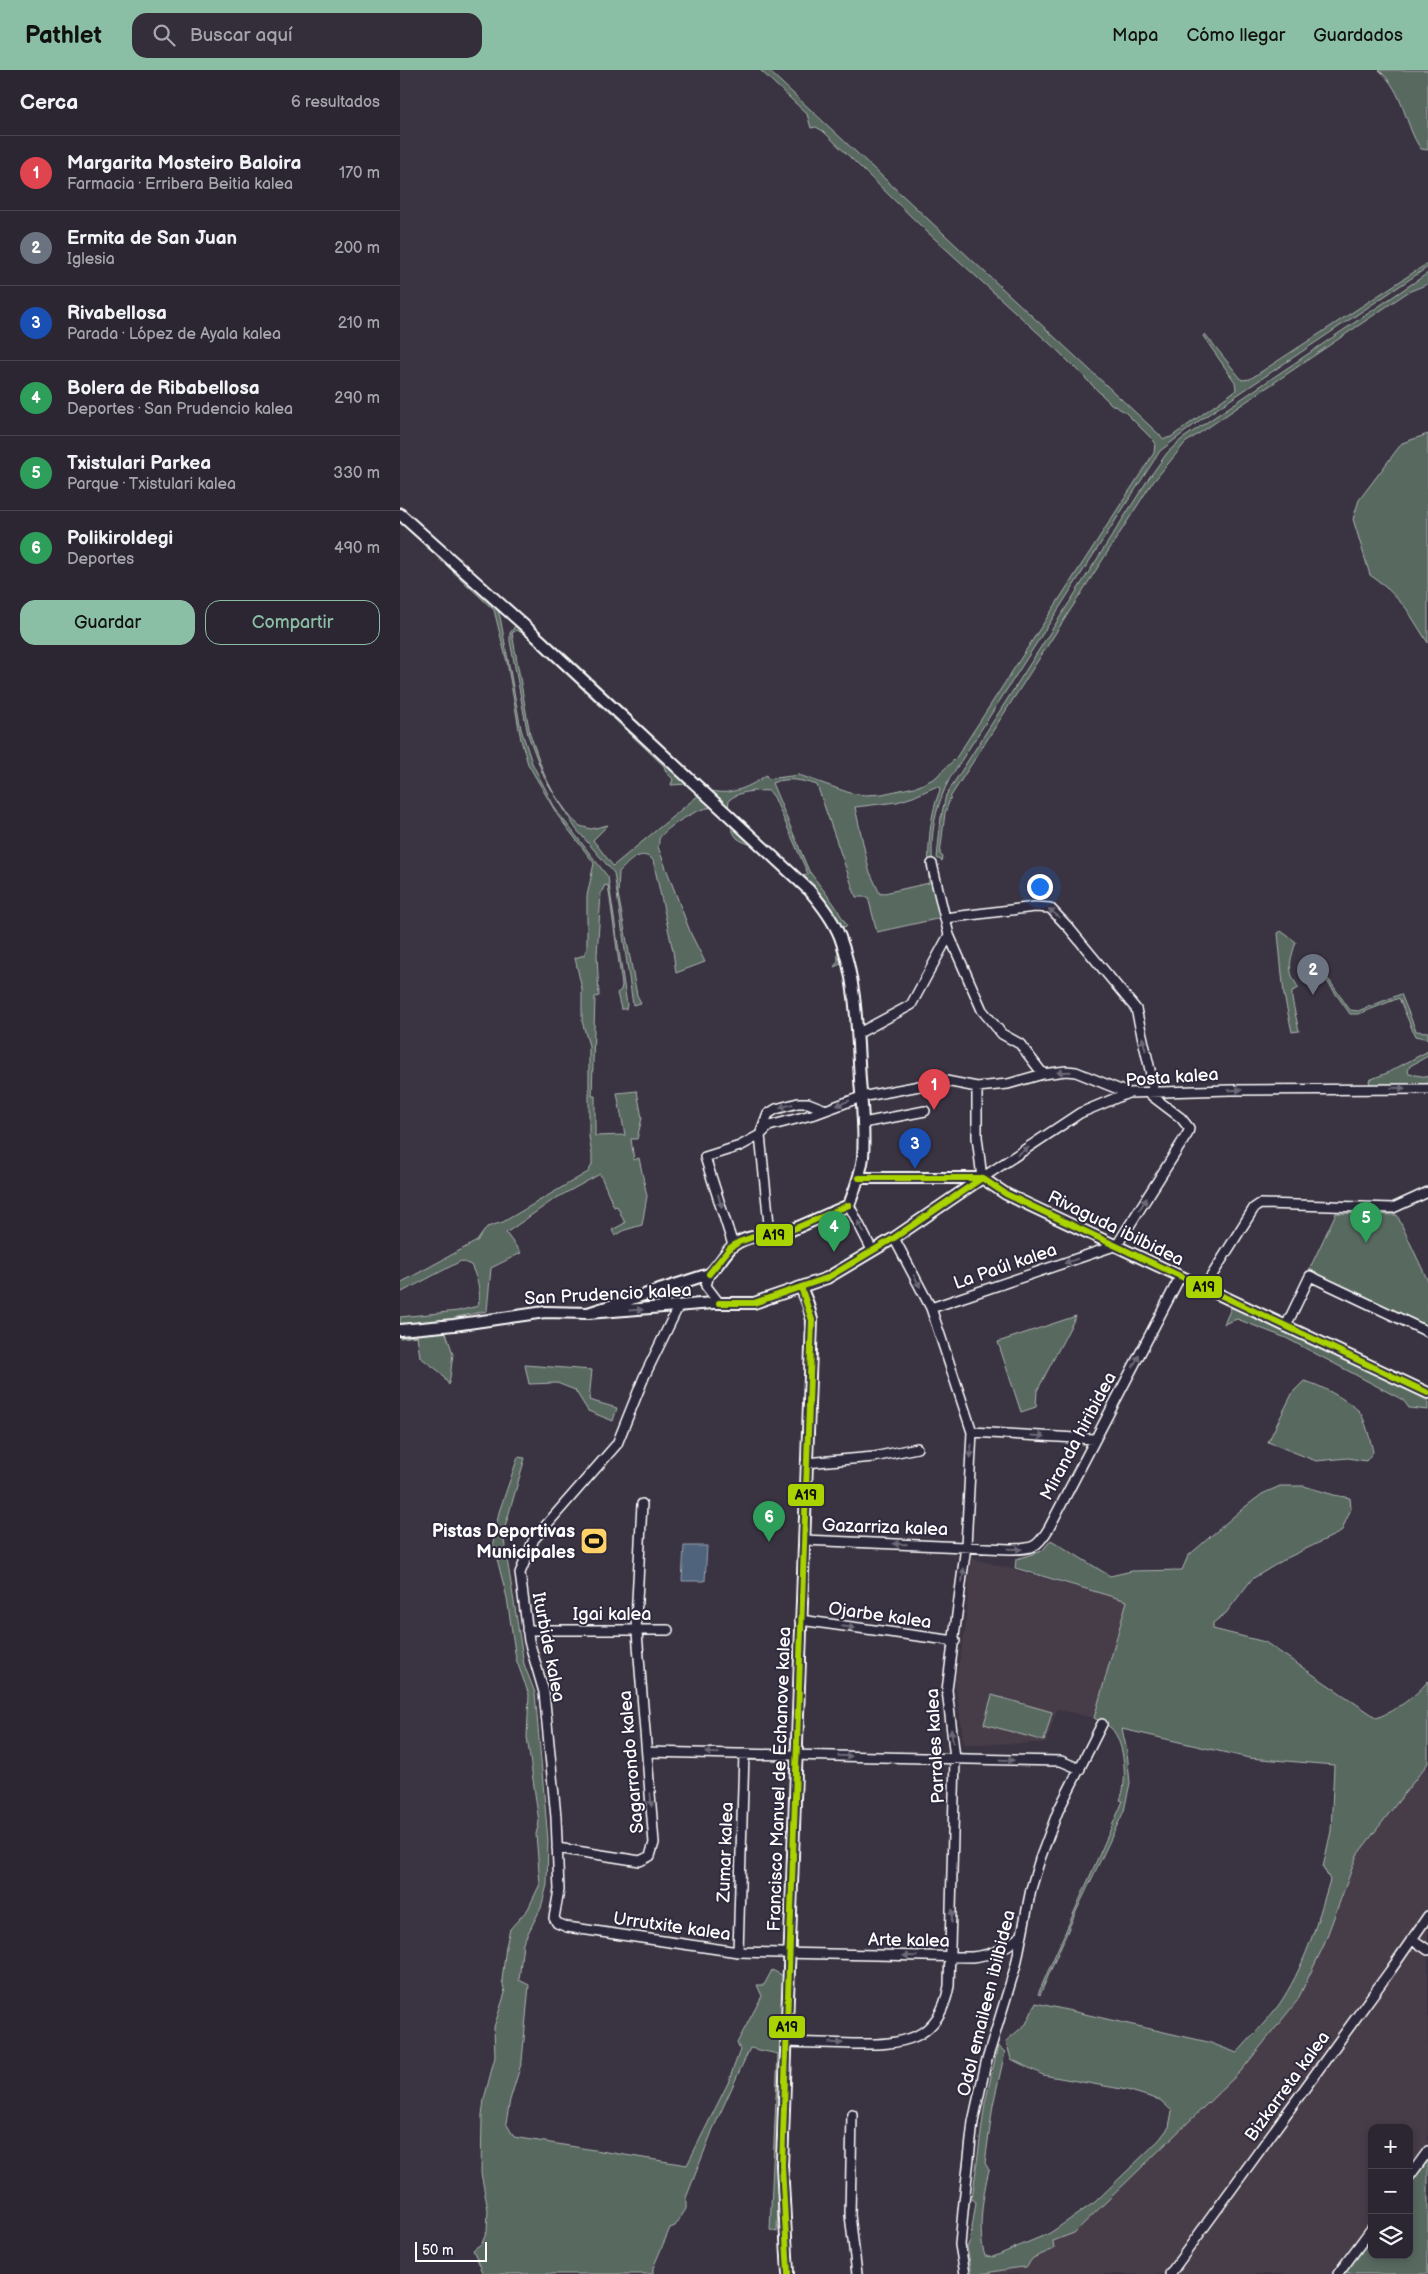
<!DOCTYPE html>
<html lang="es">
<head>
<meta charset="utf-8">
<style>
	:root { --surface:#2c2632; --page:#342e3a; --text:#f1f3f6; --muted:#a6a5ac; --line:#48434d; --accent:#8abfa5 }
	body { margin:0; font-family:"Balsamiq Sans",sans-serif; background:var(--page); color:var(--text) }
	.controls { position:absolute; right:15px; bottom:15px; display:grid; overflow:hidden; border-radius:10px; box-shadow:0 2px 8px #0003 }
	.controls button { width:45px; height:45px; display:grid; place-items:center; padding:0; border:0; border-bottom:1px solid var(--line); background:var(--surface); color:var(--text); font:25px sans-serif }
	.scale { position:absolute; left:15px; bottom:12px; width:72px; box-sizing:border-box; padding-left:5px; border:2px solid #fff; border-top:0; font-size:14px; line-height:18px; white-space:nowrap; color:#fff; -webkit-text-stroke:4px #2f2a3d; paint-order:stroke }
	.you { position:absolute; left:639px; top:816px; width:18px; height:18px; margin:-12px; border:4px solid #fff; border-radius:50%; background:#1a73e8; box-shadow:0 0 0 8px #1a73e833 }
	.badge { display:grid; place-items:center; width:32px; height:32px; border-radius:50%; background:var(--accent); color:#fff; font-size:16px; font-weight:700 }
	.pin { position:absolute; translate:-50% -41px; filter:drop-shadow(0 1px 2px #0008) }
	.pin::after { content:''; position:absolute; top:26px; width:18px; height:15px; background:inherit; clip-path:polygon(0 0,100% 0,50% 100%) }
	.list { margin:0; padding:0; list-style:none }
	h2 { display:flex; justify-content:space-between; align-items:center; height:65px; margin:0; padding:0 20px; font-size:21px }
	h2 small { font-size:16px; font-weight:400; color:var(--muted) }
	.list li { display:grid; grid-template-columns:32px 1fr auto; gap:15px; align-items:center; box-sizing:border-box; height:75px; padding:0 20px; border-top:1px solid var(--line) }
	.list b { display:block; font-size:19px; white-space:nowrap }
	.list p { margin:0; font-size:16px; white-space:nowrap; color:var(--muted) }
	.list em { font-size:16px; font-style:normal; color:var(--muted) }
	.actions { display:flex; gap:10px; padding:15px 20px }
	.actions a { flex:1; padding:11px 0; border:1px solid var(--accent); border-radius:15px; text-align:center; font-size:18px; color:var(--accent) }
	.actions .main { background:var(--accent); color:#111 }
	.icon { flex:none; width:28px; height:28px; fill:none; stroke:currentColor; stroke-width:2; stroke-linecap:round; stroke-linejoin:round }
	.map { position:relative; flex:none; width:1028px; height:2204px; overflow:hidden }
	header { display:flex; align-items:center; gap:30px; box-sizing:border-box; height:70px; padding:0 25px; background:var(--accent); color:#111 }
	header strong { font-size:24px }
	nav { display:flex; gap:28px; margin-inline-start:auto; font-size:18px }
	.search { width:350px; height:45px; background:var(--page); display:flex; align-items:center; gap:12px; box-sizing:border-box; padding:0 18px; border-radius:15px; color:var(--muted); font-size:19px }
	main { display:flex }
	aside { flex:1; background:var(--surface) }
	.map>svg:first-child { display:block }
	.built { fill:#473e48 }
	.green { fill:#586961; stroke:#acb4b0; fill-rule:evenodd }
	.water { fill:#50647b; stroke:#96a2b0 }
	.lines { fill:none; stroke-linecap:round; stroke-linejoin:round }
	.minor-casing { stroke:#fff; stroke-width:12 }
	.tertiary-casing { stroke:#fff; stroke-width:14 }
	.minor { stroke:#2f2a3d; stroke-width:9 }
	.tertiary { stroke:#2f2a3d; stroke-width:10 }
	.bus-1-casing { stroke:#2f2a3d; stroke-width:10 }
	.bus-1 { stroke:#aad400; stroke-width:6 }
	.oneway { fill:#6d6a77 }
	.labels { text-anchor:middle; stroke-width:4; stroke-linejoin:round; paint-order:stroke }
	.street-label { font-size:18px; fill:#fff; stroke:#2f2a3d }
	.poi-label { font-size:18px; font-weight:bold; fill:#fff; stroke:#2f2a3d; text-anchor:end }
	.line-badge { stroke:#2f2a3d; stroke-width:2 }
	.pale-badge-label { font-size:14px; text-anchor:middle; font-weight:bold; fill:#111 }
</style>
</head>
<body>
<header>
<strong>Pathlet</strong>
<div class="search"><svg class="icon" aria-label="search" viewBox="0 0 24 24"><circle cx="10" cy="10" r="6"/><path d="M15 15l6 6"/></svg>Buscar aquí</div>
<nav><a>Mapa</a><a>Cómo llegar</a><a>Guardados</a></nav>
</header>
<main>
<aside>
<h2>Cerca<small>6 resultados</small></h2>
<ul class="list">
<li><span class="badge" style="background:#e0444e">1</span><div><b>Margarita Mosteiro Baloira</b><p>Farmacia · Erribera Beitia kalea</p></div><em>170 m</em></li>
<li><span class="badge" style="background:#6b7280">2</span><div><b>Ermita de San Juan</b><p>Iglesia</p></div><em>200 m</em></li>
<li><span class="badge" style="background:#1a4fb4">3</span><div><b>Rivabellosa</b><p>Parada · López de Ayala kalea</p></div><em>210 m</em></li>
<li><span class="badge" style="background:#2e9e5b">4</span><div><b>Bolera de Ribabellosa</b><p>Deportes · San Prudencio kalea</p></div><em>290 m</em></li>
<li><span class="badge" style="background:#2e9e5b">5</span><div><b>Txistulari Parkea</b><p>Parque · Txistulari kalea</p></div><em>330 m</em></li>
<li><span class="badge" style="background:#2e9e5b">6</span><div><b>Polikiroldegi</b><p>Deportes</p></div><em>490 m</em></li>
</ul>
<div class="actions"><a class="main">Guardar</a><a>Compartir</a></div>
</aside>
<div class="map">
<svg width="1028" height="2204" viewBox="0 0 1028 2204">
	<rect width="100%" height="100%" fill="#3a3342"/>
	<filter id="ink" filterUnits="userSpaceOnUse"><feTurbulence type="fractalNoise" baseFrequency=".02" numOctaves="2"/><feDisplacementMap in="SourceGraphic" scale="10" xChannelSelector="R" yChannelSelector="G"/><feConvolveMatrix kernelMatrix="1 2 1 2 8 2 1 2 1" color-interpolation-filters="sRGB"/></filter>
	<g filter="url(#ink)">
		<path class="built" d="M 571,1488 L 728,1531 L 694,1648 L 657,1639 L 646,1673 L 564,1674 L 555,1612 L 565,1562 Z
			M 1028,1693 L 1028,2091 L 1009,2116 L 1009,2058 L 972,2058 L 972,2168 L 945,2204 L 586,2204 L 604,2198 L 626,2197 L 633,2188 L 654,2179 L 653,2170 L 781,2058 L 841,2001 L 897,1931 L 923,1877 L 957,1785 Z"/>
		<path class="green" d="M 360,0 L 368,0 L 764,369 L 771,367 L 836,320 L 835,312 L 803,266 L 805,264 L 842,310 L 850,309 L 1028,193 L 1028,197 L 803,348 L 760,381 L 550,708 C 524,759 531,794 541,848 L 477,862 L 468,827 L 456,827 L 417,715 C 402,710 386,707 372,713 L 409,801 L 434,834 L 447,856 L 440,858 L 401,807 L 408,804 L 374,727 L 369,721 C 356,720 339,721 329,730 L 328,739 L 0,440 L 0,436 L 170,588 L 312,721 C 331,726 352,716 366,705 L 368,709 L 399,705 L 450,723 L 465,725 L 482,724 L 519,716 L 535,708 L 556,688 L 754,383 L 755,372 L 725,342 L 711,334 L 659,282 L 524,159 L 423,61 L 416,57 L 411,58 L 407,44 ZM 535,717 L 539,717 L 540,720 C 528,750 528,782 529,813 L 480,824 L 469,800 L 455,737 L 497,732 L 513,727 Z
			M 979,0 L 1028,0 L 1028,80 L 1021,79 C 1004,55 1005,23 979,0 Z
			M 1028,203 L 1028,214 L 1008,222 L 785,373 L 750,416 L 551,726 L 545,743 L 540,784 L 543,787 L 542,791 L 537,788 L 541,747 L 546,725 L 749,408 L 767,383 L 782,369 Z
			M 1028,364 L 1028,573 L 1006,538 L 984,515 L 970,505 L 953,449 L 959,430 L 1002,373 Z
			M 0,450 L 97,537 L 100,547 L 121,659 L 132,693 L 156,740 L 208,807 L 227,935 L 226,939 L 221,939 L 217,923 L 221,920 L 222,915 L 210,829 L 208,816 L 205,815 L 201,823 L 197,885 L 199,926 L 195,927 L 192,1026 L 195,1026 L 195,1066 L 225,1065 L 217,1023 L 237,1021 L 242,1048 L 237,1069 L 231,1069 L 234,1090 L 239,1088 L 247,1126 L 242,1155 L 225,1160 L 215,1166 L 212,1160 L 225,1153 L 217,1136 L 214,1137 L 200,1104 L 153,1130 L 106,1163 L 121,1183 L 91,1198 L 87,1241 L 57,1247 L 57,1249 L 0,1255 L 0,1247 L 58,1241 L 78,1236 C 82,1222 77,1208 71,1195 L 61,1191 L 0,1223 L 0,1213 L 77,1171 L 87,1157 L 103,1152 L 188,1102 L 192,1095 L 192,1085 L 189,1066 L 189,976 L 182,951 L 182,919 L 175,888 L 184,885 L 187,879 L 187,826 L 194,793 L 158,746 L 128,694 L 121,670 L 107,592 L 94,540 L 0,452 Z
			M 116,555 L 286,708 L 287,714 L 271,715 L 273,709 L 266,702 L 264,696 L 125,565 L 117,560 L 112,563 L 130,664 L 144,704 L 154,724 L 172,749 L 180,756 L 191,759 L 208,755 L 193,770 L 213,796 L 300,724 L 411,827 L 433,859 L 443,893 L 434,897 L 438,891 C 440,848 384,801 354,777 C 349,773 341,772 337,768 C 334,765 332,759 330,755 C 326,748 320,743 314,738 C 304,734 264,758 259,769 C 259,770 259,776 258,777 L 291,864 L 305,892 L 276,903 L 273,881 L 253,790 C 240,778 229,792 219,802 L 218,824 L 237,925 L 241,933 L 233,935 L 214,803 L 176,759 L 144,707 L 128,665 L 110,571 L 110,563 Z
			M 881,861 L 896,872 C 890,891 886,901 899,918 L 892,921 L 892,929 L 899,961 L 892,962 L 884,925 L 878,863 Z
			M 924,907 L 929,910 L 950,940 L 958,941 L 1001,924 L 1016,961 L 1028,962 L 1028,969 L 1015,966 L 999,928 L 959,944 L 950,944 Z
			M 1028,981 L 1028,986 L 1010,996 L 1008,1001 L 1009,1004 L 1028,1007 L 1028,1017 L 970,1015 L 969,1010 L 987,1003 Z
			M 936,1143 L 997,1145 L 1028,1211 L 1028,1256 L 909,1200 Z
			M 832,1236 L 1028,1329 L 1028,1340 L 1009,1338 L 1003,1330 L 886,1268 L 837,1249 L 824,1254 Z
			M 676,1246 L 637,1321 L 636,1337 L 621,1342 L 598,1272 Z
			M 45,1260 L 53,1284 L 49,1315 L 40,1302 L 20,1287 L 17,1266 L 0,1268 L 0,1264 Z
			M 125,1295 L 192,1300 L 189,1330 L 217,1338 L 213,1351 L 188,1341 L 175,1320 L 157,1313 L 129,1314 Z
			M 904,1311 C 919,1314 947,1330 959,1341 C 965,1348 971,1372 973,1382 L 966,1391 L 948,1388 L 916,1391 L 868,1372 L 893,1322 Z
			M 118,1387 L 125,1388 L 103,1464 L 124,1594 L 135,1623 L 148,1770 L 147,1815 L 141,1838 L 123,1873 L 119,1910 L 129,1915 L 122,1991 L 110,2030 L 106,2053 L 114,2067 L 287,2095 L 328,2013 L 340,1980 L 337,1973 L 362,1926 L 357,1915 L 364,1915 L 372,1900 L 382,1905 L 384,1912 L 377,2162 L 370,2160 L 378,1984 L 350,1978 L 313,2059 L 286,2128 L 286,2139 L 275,2156 L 270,2158 L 253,2198 L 253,2204 L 84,2204 L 73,2180 L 82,2173 L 87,2161 L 88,2140 L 81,2103 L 82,2046 L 84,2029 L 95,1987 L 94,1957 L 105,1923 L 102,1910 L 106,1876 L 110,1859 L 128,1839 L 140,1814 L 136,1764 L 139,1752 L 127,1667 L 129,1625 L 116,1589 L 107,1528 L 93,1473 L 99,1442 Z
			M 880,1416 L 904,1416 L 934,1425 L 950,1428 L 951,1439 L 941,1462 L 887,1488 L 852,1509 L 826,1543 L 813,1553 L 813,1559 L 865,1572 L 977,1648 C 997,1639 1014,1628 1028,1611 L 1028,1693 L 957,1785 L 923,1877 L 897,1931 L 841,2001 L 674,2163 L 653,2171 L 654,2179 L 633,2188 L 626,2197 C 607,2198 590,2204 572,2204 L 567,2177 L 570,2171 L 576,2132 L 572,2129 L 585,2033 L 598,1976 L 605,1982 L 593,2035 L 585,2093 L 589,2100 C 583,2124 577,2162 585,2186 L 593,2187 L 650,2163 L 695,2132 L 759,2070 L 769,2057 L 772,2041 L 760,2030 L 727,2020 L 643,2005 L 611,1989 L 606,1971 L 626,1954 L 636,1933 L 808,1972 L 837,1983 C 851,1967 866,1952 878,1936 C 904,1899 917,1853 930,1810 L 923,1797 L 931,1761 L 934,1695 L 849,1688 L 722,1659 L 727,1681 L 730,1713 L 724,1741 L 675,1844 L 640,1925 L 638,1924 L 723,1731 L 720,1730 C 728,1713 725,1672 711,1658 C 707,1654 699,1651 694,1648 L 727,1531 L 615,1498 L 616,1489 L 642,1481 L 651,1470 L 710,1506 L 732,1501 L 782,1500 L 788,1486 L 841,1440 L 862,1424 Z
			M 592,1625 L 652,1642 L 644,1671 L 584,1654 Z
			M 1028,2091 L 1028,2204 L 945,2204 L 972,2168 L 972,2185 L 1009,2185 L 1009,2116 Z"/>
		<path class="water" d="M 284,1476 L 307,1476 L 305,1511 L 282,1511 Z"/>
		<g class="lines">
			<defs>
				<path id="minor" d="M 549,865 L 582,940 L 602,964 L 620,974 L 643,1004
					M 457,964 L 511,935 L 549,865 L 532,794
					M 577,1017 L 577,1067 L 582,1108 L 680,1043 L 728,1023 L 830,1020 L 1028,1019
					M 463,1053 L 525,1041
					M 449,1135 L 472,1180
					M 370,1164 L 360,1065 L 368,1044 L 376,1039 L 398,1033 L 408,1033 L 426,1040
					M 333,1175 L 305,1087 L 340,1076 L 360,1065 L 369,1056 L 415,1044 L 461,1027 L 546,1011 L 577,1017 L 608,1014 L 643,1004 L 666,1001 L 676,1002 L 728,1023
					M 309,1204 L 306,1216 L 319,1233
					M 804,1218 L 854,1138 L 860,1134 L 993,1138 L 1028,1122
					M 278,1237 L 244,1307 L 217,1374 L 134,1469 L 120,1503 L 129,1571 L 144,1622 L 156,1747 L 159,1820 L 154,1848 L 157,1853 L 167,1857 L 338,1882 L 572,1887 C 593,1885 606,1878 622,1865
					M 531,1238 L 717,1175 L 788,1063 L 789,1058 L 781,1048 L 752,1026 L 753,1013 L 736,939 L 669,858 L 650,838 L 635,837 L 545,848
					M 886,1256 L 910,1206 L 1028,1262
					M 572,1362 L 694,1369
					M 406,1393 L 474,1387 L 517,1378
					M 404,1470 L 610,1479 C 633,1479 637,1478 649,1458 L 780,1207
					M 400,1550 L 555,1571
					M 127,1560 L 268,1560
					M 247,1682 L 661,1691 L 680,1699
					M 157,1778 L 240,1791 L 250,1786 L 254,1773 L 236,1550 L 242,1434
					M 1012,1869 L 1028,1880
					M 338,1882 L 344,1684
					M 387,1972 C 409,1973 431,1973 453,1974 C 501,1975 539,1972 549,1916 L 555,1688 L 547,1620 L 566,1476 L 572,1362 L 531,1238 L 494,1168
					M 452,2044 L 450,2145 L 457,2204
					M 1009,2107 L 1028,2081
					M 565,2204 L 560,2175 L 563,2141 L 573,2052 L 586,1993 L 616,1895 L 631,1819 L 640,1789 L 658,1741 L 702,1654
					M 770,2204 L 990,1901 L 1028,1846
					M 938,2204 L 972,2158"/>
				<path id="tertiary" d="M 0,444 L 126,557 L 409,820 C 421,834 433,849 440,867 C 457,912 457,963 460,1010 C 462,1036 465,1062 463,1087 C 461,1104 455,1119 449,1135 L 380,1165 C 366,1164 345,1166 334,1175 C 324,1183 319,1196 309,1204 L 188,1243
					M 459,1108 L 581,1108
					M 582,1108 L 606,1124 L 1028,1323
					M 0,1260 L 54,1255 L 145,1242 L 188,1243 L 313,1233 L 354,1233 L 427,1208 L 494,1168 L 582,1108
					M 388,2204 L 382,2095 L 412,1250 L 408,1234 L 401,1217"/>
			</defs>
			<use href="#minor" class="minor-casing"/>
			<use href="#tertiary" class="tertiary-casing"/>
			<use href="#minor" class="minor"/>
			<use href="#tertiary" class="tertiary"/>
			<defs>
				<path id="bus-1" d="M 459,1108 L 582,1108
					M 582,1108 L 606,1124 L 1028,1323
					M 309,1204 L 330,1178 L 339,1172 L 356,1166 L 380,1165 L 449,1135
					M 319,1233 L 354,1233 L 427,1208 L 494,1168 L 582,1108
					M 388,2204 L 382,2095 L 412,1250 L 401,1217"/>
			</defs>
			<use href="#bus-1" class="bus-1-casing"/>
			<use href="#bus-1" class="bus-1"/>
		</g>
		<defs><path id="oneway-solid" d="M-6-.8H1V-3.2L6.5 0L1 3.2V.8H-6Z" transform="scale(1.25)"/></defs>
		<g class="oneway">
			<use href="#oneway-solid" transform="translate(654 843) rotate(-141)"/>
			<use href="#oneway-solid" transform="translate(744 974) rotate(-103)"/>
			<use href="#oneway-solid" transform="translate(664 1002) rotate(178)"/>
			<use href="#oneway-solid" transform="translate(998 1018) rotate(2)"/>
			<use href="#oneway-solid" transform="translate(835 1020) rotate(-1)"/>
			<use href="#oneway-solid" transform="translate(443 1033) rotate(159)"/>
			<use href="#oneway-solid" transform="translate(386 1036) rotate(164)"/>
			<use href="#oneway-solid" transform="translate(623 1081) rotate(-34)"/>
			<use href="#oneway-solid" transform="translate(320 1131) rotate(73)"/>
			<use href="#oneway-solid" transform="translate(743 1134) rotate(-58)"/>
			<use href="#oneway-solid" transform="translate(461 1157) rotate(-117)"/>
			<use href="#oneway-solid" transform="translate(671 1191) rotate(161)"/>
			<use href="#oneway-solid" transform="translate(517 1211) rotate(62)"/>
			<use href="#oneway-solid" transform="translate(236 1240) rotate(-4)"/>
			<use href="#oneway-solid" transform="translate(736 1291) rotate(-62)"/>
			<use href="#oneway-solid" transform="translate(638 1366) rotate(3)"/>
			<use href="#oneway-solid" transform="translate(571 1381) rotate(93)"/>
			<use href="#oneway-solid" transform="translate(500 1474) rotate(-178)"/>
			<use href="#oneway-solid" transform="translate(615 1479) rotate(1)"/>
			<use href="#oneway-solid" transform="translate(563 1505) rotate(-83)"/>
			<use href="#oneway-solid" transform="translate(448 1557) rotate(8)"/>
			<use href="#oneway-solid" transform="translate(552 1666) rotate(-98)"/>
			<use href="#oneway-solid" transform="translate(312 1683) rotate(-179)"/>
			<use href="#oneway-solid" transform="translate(445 1686) rotate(1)"/>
			<use href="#oneway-solid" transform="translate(607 1690) rotate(1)"/>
			<use href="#oneway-solid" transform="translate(251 1730) rotate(85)"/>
			<use href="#oneway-solid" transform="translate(552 1846) rotate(-88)"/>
			<use href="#oneway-solid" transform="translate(510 1886) rotate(-179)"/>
			<use href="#oneway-solid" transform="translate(436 1973) rotate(1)"/>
		</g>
	</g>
	<defs>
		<symbol id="stadium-square" viewBox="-11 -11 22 22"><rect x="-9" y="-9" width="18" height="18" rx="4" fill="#ffd166" stroke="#2f2a3d"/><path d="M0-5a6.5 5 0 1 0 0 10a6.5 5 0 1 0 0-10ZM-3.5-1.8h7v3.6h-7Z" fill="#111"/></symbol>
	</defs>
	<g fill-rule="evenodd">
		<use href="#stadium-square" x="178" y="1455" width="32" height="32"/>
	</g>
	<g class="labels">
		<g class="street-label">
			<text transform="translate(772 1007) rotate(-4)" y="6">Posta kalea</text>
			<text transform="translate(716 1158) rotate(26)" y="6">Rivaguda ibilbidea</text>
			<text transform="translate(605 1196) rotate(-19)" y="6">La Paúl kalea</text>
			<text transform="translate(208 1224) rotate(-3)" y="6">San Prudencio kalea</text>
			<text transform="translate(678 1366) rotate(-62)" y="6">Miranda hiribidea</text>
			<text transform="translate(485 1457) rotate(2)" y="6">Gazarriza kalea</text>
			<text x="212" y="1550">Igai kalea</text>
			<text transform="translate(480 1545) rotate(8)" y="6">Ojarbe kalea</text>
			<text transform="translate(149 1577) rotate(79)" y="6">Iturbide kalea</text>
			<text transform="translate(535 1676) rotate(-93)" y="6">Parrales kalea</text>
			<text transform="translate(231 1692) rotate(-95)" y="6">Sagarrondo kalea</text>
			<text transform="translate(379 1709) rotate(-88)" y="6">Francisco Manuel de Echanove kalea</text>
			<text transform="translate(325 1782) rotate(-88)" y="6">Zumar kalea</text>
			<text transform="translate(272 1856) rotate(8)" y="6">Urrutxite kalea</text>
			<text transform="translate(509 1870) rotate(1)" y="6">Arte kalea</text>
			<text transform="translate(586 1933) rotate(-76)" y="6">Odol emaileen ibilbidea</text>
			<text transform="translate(887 2016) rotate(-54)" y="6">Bizkarreta kalea</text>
		</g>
		<g class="poi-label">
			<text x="175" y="1467">Pistas Deportivas<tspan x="175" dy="21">Municipales</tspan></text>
		</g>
	</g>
	<g class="line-badge">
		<rect x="355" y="1153" width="39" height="24" rx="5" fill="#aad400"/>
		<rect x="785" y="1205" width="38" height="24" rx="5" fill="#aad400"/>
		<rect x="387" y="1413" width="38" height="24" rx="5" fill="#aad400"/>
		<rect x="368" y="1945" width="38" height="24" rx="5" fill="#aad400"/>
	</g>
	<g class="pale-badge-label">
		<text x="374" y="1170">A19</text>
		<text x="804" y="1222">A19</text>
		<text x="406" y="1430">A19</text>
		<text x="387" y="1962">A19</text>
	</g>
</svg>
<div class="controls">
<button>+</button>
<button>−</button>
<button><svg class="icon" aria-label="layers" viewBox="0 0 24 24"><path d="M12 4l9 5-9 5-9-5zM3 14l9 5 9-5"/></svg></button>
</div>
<div class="scale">50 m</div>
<div class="you"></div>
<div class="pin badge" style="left:534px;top:1040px;background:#e0444e">1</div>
<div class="pin badge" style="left:913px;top:925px;background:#6b7280">2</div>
<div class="pin badge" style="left:515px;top:1099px;background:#1a4fb4">3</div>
<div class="pin badge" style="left:434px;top:1182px;background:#2e9e5b">4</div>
<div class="pin badge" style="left:966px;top:1173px;background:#2e9e5b">5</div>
<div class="pin badge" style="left:369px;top:1472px;background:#2e9e5b">6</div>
</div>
</main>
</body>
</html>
